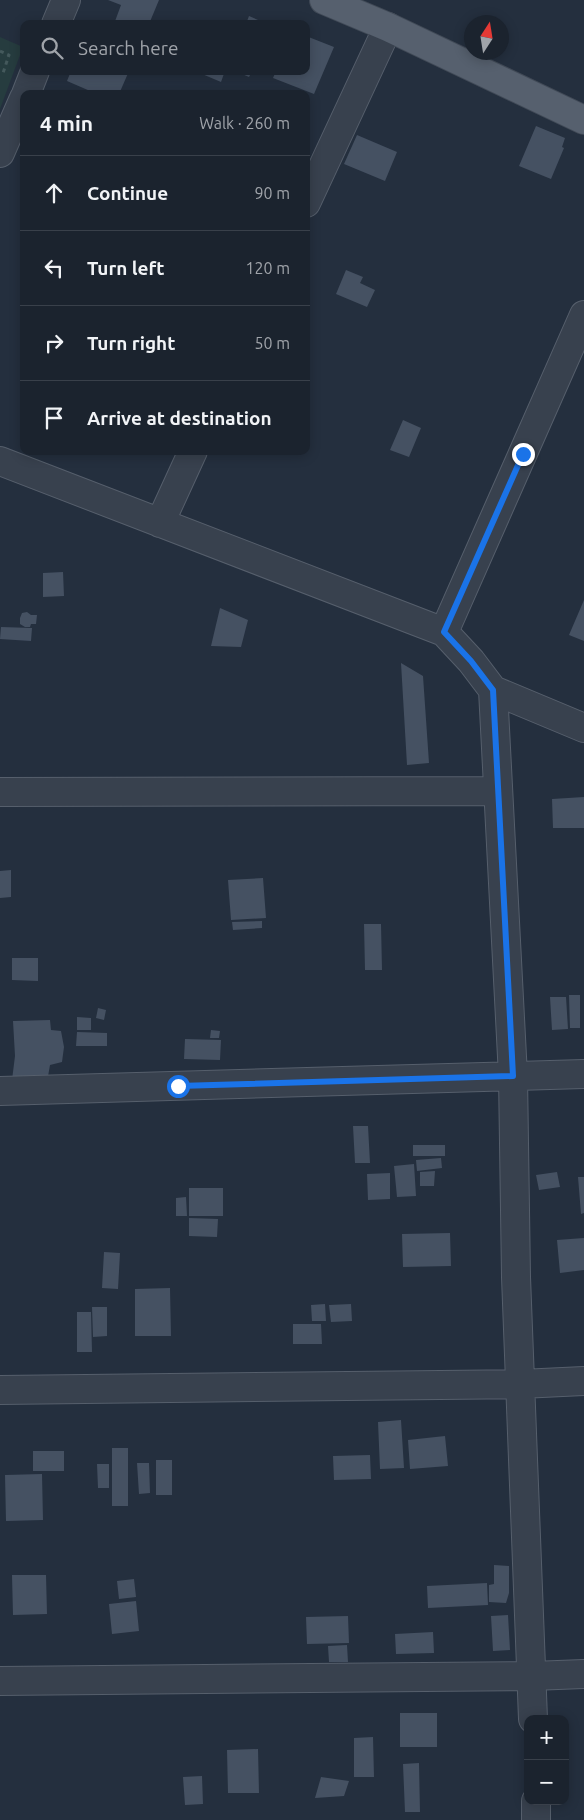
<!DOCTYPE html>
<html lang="en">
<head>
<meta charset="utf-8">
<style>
	:root { --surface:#1b232e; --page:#282f3a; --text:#f1f3f6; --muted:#a0a4aa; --line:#39404a }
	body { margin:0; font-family:Ubuntu,sans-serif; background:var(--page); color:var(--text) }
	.controls { position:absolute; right:15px; bottom:15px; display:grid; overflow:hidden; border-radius:10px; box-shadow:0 2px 12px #0003 }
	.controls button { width:45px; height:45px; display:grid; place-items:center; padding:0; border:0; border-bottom:1px solid var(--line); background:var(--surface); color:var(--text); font:25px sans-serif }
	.compass { position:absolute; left:464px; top:15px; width:45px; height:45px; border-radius:50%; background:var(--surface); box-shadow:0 2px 12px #0003; rotate:12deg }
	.stop { position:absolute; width:15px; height:15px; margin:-11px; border:4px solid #1a73e8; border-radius:50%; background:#fff }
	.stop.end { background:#1a73e8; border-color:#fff; box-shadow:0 1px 5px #0008 }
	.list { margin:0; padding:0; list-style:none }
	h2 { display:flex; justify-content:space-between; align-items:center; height:65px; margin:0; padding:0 20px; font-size:21px }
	h2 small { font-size:16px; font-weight:400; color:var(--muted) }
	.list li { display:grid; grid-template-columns:32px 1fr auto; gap:15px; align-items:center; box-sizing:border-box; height:75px; padding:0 20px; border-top:1px solid var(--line) }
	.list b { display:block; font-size:19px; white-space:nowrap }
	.list em { font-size:16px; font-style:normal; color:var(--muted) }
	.icon { flex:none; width:28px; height:28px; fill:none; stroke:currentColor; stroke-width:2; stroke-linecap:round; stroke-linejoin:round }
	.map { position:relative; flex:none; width:584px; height:1820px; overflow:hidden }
	.search { position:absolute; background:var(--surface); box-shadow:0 2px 12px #0003; left:20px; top:20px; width:290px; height:55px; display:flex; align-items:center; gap:12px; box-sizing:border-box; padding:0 18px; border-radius:10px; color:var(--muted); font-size:19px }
	.panel { position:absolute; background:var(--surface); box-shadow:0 2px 12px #0003; left:20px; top:90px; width:290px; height:365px; border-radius:10px }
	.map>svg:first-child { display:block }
	.green { fill:#263c3f }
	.building { fill:#455162 }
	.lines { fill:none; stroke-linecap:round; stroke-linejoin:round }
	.minor-casing { stroke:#565f6c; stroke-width:30 }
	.major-casing { stroke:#414a57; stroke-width:30 }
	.path { stroke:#44595c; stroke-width:3; stroke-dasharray:4 4; stroke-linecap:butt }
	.minor { stroke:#38414e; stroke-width:28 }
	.major { stroke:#56606e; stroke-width:28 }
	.route { stroke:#1a73e8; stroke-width:6 }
</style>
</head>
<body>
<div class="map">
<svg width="584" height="1820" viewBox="0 0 584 1820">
	<rect width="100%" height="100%" fill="#242f3e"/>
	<path class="green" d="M 0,37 L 23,47 L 0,109 Z"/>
	<path class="building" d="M 108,0 L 159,0 L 149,24 L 114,24 L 121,5 Z
		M 249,16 L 267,24 L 246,24 Z
		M 306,36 L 334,47 L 314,94 L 273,78 L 276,71 L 306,71 Z
		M 71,71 L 129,71 L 119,94 L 97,94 L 67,81 Z
		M 195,71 L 225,71 L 221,82 Z
		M 235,71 L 252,71 L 249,77 Z
		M 536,126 L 565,138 L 562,147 L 564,148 L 551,179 L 519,166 Z
		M 357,135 L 397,152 L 385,181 L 344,164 Z
		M 346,270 L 363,277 L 360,283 L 375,290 L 367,307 L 336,294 Z
		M 403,420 L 421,428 L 409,457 L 390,450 Z
		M 63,572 L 64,596 L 43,597 L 43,573 Z
		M 584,600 L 584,641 L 569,635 Z
		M 220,608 L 248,620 L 241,647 L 211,646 Z
		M 27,612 L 31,615 L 37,615 L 36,624 L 31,624 L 30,627 L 25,627 L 20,624 L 20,618 L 22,613 Z
		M 1,627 L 32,628 L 31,641 L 0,639 Z
		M 401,663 L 423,676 L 429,763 L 407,765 Z
		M 584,797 L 584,828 L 553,828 L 552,799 Z
		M 11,870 L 11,897 L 0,898 L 0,871 Z
		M 263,878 L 266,918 L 231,920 L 228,880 Z
		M 262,921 L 262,928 L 233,930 L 232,922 Z
		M 364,924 L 381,924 L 382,970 L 365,970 Z
		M 12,958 L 38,958 L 38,981 L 12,980 Z
		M 569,995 L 580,995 L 580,1028 L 570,1028 Z
		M 550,997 L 566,997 L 568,1029 L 552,1030 Z
		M 98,1008 L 106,1010 L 104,1020 L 96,1018 Z
		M 77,1017 L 91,1018 L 91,1030 L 77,1030 Z
		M 50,1020 L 51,1030 L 61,1031 L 64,1047 L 62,1062 L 50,1065 L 47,1082 L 12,1080 L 15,1056 L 13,1021 Z
		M 211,1030 L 220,1031 L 219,1038 L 210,1038 Z
		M 77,1032 L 107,1033 L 107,1046 L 76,1046 Z
		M 185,1039 L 221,1040 L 220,1060 L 184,1059 Z
		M 353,1126 L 368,1126 L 370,1163 L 355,1163 Z
		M 413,1145 L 445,1145 L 445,1156 L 413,1156 Z
		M 441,1158 L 442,1168 L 417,1171 L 416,1160 Z
		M 414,1164 L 416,1196 L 397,1197 L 394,1166 Z
		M 435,1171 L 434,1186 L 420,1186 L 420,1172 Z
		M 557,1172 L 560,1187 L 539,1190 L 536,1175 Z
		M 390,1173 L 390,1199 L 368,1200 L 367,1174 Z
		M 578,1177 L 584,1177 L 584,1213 L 581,1214 Z
		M 189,1188 L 223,1188 L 223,1216 L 189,1216 Z
		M 186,1197 L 187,1216 L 176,1216 L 176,1198 Z
		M 189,1218 L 218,1219 L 217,1237 L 189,1236 Z
		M 450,1233 L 451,1266 L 403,1267 L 402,1234 Z
		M 584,1238 L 584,1270 L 560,1273 L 557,1240 Z
		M 104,1252 L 120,1253 L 118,1289 L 102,1288 Z
		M 170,1288 L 171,1336 L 135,1336 L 135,1289 Z
		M 325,1304 L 326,1321 L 312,1321 L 311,1305 Z
		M 351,1304 L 352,1321 L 331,1322 L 329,1305 Z
		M 92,1307 L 107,1307 L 107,1336 L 93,1337 Z
		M 77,1312 L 91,1312 L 92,1352 L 77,1352 Z
		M 293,1324 L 321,1324 L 322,1344 L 293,1344 Z
		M 401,1420 L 404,1468 L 380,1469 L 378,1422 Z
		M 445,1436 L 448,1466 L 410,1469 L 408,1440 Z
		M 112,1448 L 128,1448 L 128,1506 L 112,1506 Z
		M 33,1451 L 64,1451 L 64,1471 L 33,1471 Z
		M 370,1455 L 371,1479 L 334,1480 L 333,1456 Z
		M 156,1460 L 172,1460 L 172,1495 L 156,1495 Z
		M 137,1463 L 149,1463 L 150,1493 L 139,1494 Z
		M 97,1464 L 109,1464 L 109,1488 L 98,1488 Z
		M 42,1474 L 43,1520 L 6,1521 L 5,1475 Z
		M 494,1565 L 509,1566 L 509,1593 L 506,1603 L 489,1602 L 489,1585 L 494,1584 Z
		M 12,1575 L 46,1575 L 47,1614 L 13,1615 Z
		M 134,1579 L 136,1597 L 119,1599 L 117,1581 Z
		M 487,1583 L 488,1605 L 428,1608 L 427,1586 Z
		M 136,1601 L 139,1631 L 112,1634 L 109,1604 Z
		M 508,1615 L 510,1650 L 493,1651 L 491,1616 Z
		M 348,1616 L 349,1643 L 307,1644 L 306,1617 Z
		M 433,1632 L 434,1653 L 396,1654 L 395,1634 Z
		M 347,1645 L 348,1662 L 329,1662 L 328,1646 Z
		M 400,1713 L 437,1713 L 437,1747 L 400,1747 Z
		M 373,1737 L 374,1777 L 354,1777 L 354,1738 Z
		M 258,1749 L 259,1793 L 228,1793 L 227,1750 Z
		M 419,1763 L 420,1812 L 405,1812 L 403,1764 Z
		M 202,1776 L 203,1804 L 185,1805 L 183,1777 Z
		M 321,1777 L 349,1781 L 344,1796 L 315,1798 Z"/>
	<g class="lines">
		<defs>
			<path id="minor" d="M 56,24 L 66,0
				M 26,94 L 35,71
				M 0,153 L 24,98
				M 306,203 L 388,27
				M 0,461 L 444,632 L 471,661 L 493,690 L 513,1076 L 516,1277 L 533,1719
				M 160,523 L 193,451
				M 444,632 L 584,315
				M 493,690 L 584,728
				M 0,792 L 497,791
				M 0,1091 L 584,1074
				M 0,1390 L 521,1384 L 584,1381
				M 0,1681 L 532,1676 L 584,1674
				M 536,1801 L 536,1820"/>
			<path id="major" d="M 324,0 L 388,27 L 584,120"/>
		</defs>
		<use href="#minor" class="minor-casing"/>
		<use href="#major" class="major-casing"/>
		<path class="path" d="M 0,51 L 9,55 L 3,73"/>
		<use href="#minor" class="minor"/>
		<use href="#major" class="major"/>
	</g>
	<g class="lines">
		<path class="route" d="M 178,1086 L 513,1076 L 493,690 L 471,661 L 444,632 L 523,454"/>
	</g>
</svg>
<div class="controls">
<button>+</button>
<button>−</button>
</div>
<svg class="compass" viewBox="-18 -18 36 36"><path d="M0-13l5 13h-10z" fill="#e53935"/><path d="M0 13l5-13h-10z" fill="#a0a4aa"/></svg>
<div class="stop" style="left:178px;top:1086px"></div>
<div class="stop end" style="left:523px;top:454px"></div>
<div class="search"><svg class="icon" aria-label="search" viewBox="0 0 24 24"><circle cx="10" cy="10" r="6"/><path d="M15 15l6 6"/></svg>Search here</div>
<section class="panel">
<h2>4 min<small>Walk · 260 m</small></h2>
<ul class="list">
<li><svg class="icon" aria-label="ahead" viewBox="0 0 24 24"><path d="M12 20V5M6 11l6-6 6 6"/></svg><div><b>Continue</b></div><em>90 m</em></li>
<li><svg class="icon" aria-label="left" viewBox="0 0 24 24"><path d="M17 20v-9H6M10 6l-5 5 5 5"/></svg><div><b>Turn left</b></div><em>120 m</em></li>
<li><svg class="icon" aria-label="right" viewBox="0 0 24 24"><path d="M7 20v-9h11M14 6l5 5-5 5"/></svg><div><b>Turn right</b></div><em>50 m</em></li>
<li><svg class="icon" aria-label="arrive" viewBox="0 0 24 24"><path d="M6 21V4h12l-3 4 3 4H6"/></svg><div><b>Arrive at destination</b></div></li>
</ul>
</section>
</div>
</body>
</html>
